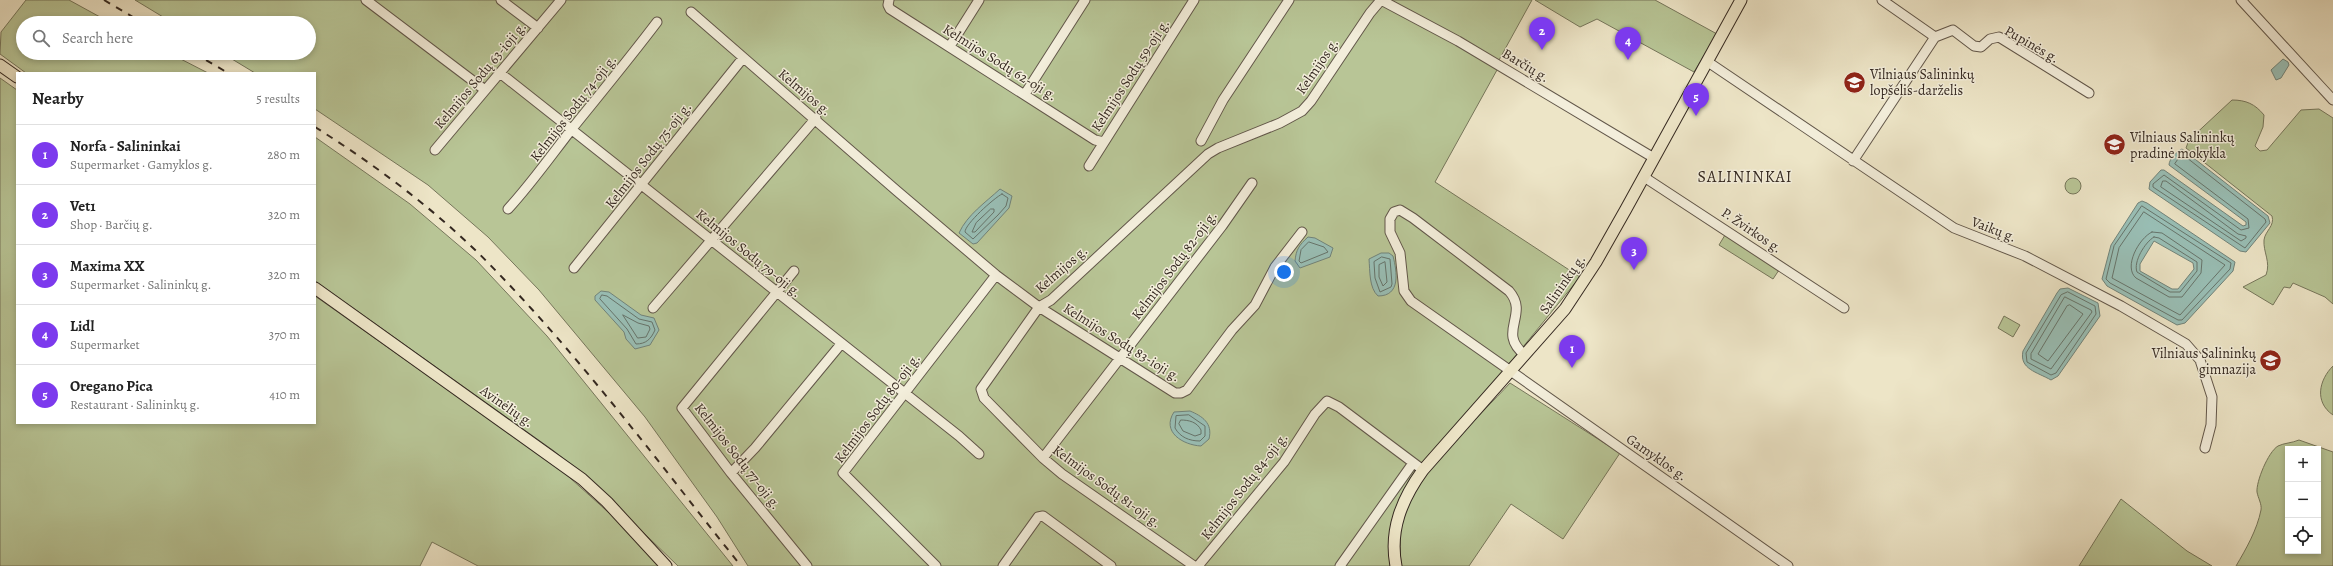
<!DOCTYPE html>
<html lang="en">
<head>
<meta charset="utf-8">
<style>
	:root { --surface:#fff; --page:#f2f2f2; --text:#222; --muted:#767676; --line:#e0e0e0; --accent:#7c3aed }
	body { margin:0; font-family:Alegreya,serif; background:var(--page); color:var(--text) }
	.controls { position:absolute; right:12px; bottom:12px; display:grid; overflow:hidden; border-radius:0px; box-shadow:0 2px 6px #0003 }
	.controls button { width:36px; height:36px; display:grid; place-items:center; padding:0; border:0; border-bottom:1px solid var(--line); background:var(--surface); color:var(--text); font:20px sans-serif }
	.you { position:absolute; left:1284px; top:272px; width:14px; height:14px; margin:-10px; border:3px solid #fff; border-radius:50%; background:#1a73e8; box-shadow:0 0 0 6px #1a73e833 }
	.badge { display:grid; place-items:center; width:26px; height:26px; border-radius:50%; background:var(--accent); color:#fff; font-size:13px; font-weight:700 }
	.pin { position:absolute; translate:-50% -33px; filter:drop-shadow(0 1px 2px #0008) }
	.pin::after { content:''; position:absolute; top:21px; width:14px; height:12px; background:inherit; clip-path:polygon(0 0,100% 0,50% 100%) }
	.list { margin:0; padding:0; list-style:none }
	h2 { display:flex; justify-content:space-between; align-items:center; height:52px; margin:0; padding:0 16px; font-size:17px }
	h2 small { font-size:13px; font-weight:400; color:var(--muted) }
	.list li { display:grid; grid-template-columns:26px 1fr auto; gap:12px; align-items:center; box-sizing:border-box; height:60px; padding:0 16px; border-top:1px solid var(--line) }
	.list b { display:block; font-size:15px; white-space:nowrap }
	.list p { margin:0; font-size:13px; white-space:nowrap; color:var(--muted) }
	.list em { font-size:13px; font-style:normal; color:var(--muted) }
	.icon { flex:none; width:22px; height:22px; fill:none; stroke:currentColor; stroke-width:2; stroke-linecap:round; stroke-linejoin:round }
	.map { position:relative; flex:none; width:2333px; height:566px; overflow:hidden }
	.search { position:absolute; background:var(--surface); box-shadow:0 2px 6px #0003; left:16px; top:16px; width:300px; height:44px; display:flex; align-items:center; gap:10px; box-sizing:border-box; padding:0 14px; border-radius:22px; color:var(--muted); font-size:15px }
	.panel { position:absolute; background:var(--surface); box-shadow:0 2px 6px #0003; left:16px; top:72px; width:300px; height:352px; border-radius:0px }
	.map>svg:first-child { display:block }
	.green { fill:#b8c596; stroke:#76765b; fill-rule:evenodd }
	.water { fill:#99bfb6; stroke:#71837a; fill-rule:evenodd }
	.lines { fill:none; stroke-linecap:round; stroke-linejoin:round }
	.shore { stroke:#66746b; stroke-width:1 }
	.minor-casing { stroke:#62574a; stroke-width:11 }
	.major-casing { stroke:#342820; stroke-width:13 }
	.minor { stroke:#f3eedb; stroke-width:9 }
	.major { stroke:#ede5c7; stroke-width:11 }
	.rail { stroke:#342820; stroke-width:2; stroke-dasharray:7 7; stroke-linecap:butt }
	.labels { text-anchor:middle; stroke-width:3; stroke-linejoin:round; paint-order:stroke }
	.street-label { font-size:14px; fill:#342820; stroke:#f3eedb }
	.poi-label { font-size:14px; fill:#342820; stroke:#f3eedb; text-anchor:start }
	.quarter-label { font-size:16px; letter-spacing:1px; fill:#342820; stroke:#f3eedb }
</style>
</head>
<body>
<div class="map">
<svg width="2333" height="566" viewBox="0 0 2333 566">
	<rect width="100%" height="100%" fill="#ede5c7"/>
	<filter id="stains"><feTurbulence type="fractalNoise" baseFrequency=".005" numOctaves="4"/><feColorMatrix values="0 0 0 0 .2 0 0 0 0 .09 0 0 0 0 .02 0 0 0 .5 -.17"/></filter>
	<radialGradient id="worn" r=".72"><stop offset=".6" stop-color="#630" stop-opacity="0"/><stop offset="1" stop-color="#630" stop-opacity=".3"/></radialGradient>
	<path class="green" d="M 26,0 L 69,0 L 111,23 L 23,23 L 23,53 L 169,53 L 208,73 L 26,73 L 0,54 L 1,32 Z
		M 135,0 L 1532,0 L 1499,60 L 1495,59 L 1497,70 L 1435,182 L 1580,277 L 1403,494 L 1391,566 L 748,566 L 717,517 L 645,417 L 539,290 L 488,237 L 428,185 L 315,109 L 315,73 L 255,73 L 222,53 L 309,53 L 309,23 L 173,23 Z
		M 1535,0 L 1655,0 L 1717,34 L 1694,72 L 1597,19 L 1580,27 Z
		M 0,78 L 17,90 L 17,423 L 315,423 L 315,296 L 560,469 L 627,529 L 661,566 L 478,566 L 432,542 L 420,566 L 0,566 Z
		M 2232,100 C 2246,100 2255,104 2264,115 L 2263,127 L 2255,146 L 2260,151 L 2267,150 L 2301,110 L 2319,109 L 2333,118 L 2333,304 L 2325,297 L 2293,283 L 2290,288 L 2284,287 L 2273,305 L 2243,287 L 2266,275 C 2271,262 2263,252 2264,240 C 2265,231 2275,226 2272,216 L 2186,148 L 2189,140 Z
		M 315,137 L 410,204 L 476,260 L 547,336 L 733,566 L 678,566 L 589,480 L 554,451 L 315,281 Z
		M2065 186a8 8 0 1 1 16 0a8 8 0 1 1-16 0Z
		M 1725,235 L 1779,270 L 1773,279 L 1719,245 Z
		M 2004,316 L 2020,325 L 2013,337 L 1998,328 Z
		M 2333,366 L 2333,415 C 2314,402 2319,380 2333,366 Z
		M 1510,383 L 1620,453 L 1563,539 L 1511,504 L 1469,566 L 1401,566 C 1400,549 1399,531 1404,515 C 1416,474 1480,416 1510,383 Z
		M 2299,440 L 2333,452 L 2333,566 L 2236,566 C 2246,549 2257,530 2261,510 C 2262,504 2258,498 2257,492 C 2256,482 2268,452 2278,446 C 2284,443 2292,443 2299,440 ZM 2288,449 L 2318,449 L 2318,551 L 2288,551 Z
		M 2121,499 L 2187,551 L 2212,566 L 2079,566 Z"/>
	<path class="water" d="M 2283,59 L 2288,62 L 2289,65 L 2281,78 L 2276,80 L 2271,70 Z
		M 2182,149 L 2268,216 L 2270,223 L 2246,252 L 2240,251 L 2149,189 L 2150,182 L 2161,170 L 2164,170 L 2243,226 L 2246,225 L 2246,222 L 2169,165 C 2169,159 2177,151 2182,149 Z
		M 1000,189 L 1012,196 L 1009,208 L 977,243 L 973,244 L 959,233 C 967,215 986,202 1000,189 Z
		M 2142,201 L 2147,203 L 2235,262 L 2233,271 L 2185,323 L 2177,325 L 2107,286 L 2102,279 L 2111,245 L 2138,203 ZM 2154,241 L 2193,263 L 2194,269 L 2178,289 L 2172,289 L 2140,271 L 2140,264 Z
		M 1308,237 L 1315,238 L 1333,248 L 1330,257 L 1300,268 L 1295,261 C 1296,250 1299,245 1308,237 Z
		M 1381,253 L 1389,253 L 1393,256 C 1397,272 1401,296 1378,296 C 1369,288 1370,271 1369,259 Z
		M 2068,288 L 2098,303 L 2100,316 L 2058,376 L 2051,380 C 2037,372 2019,369 2023,351 L 2057,293 L 2060,289 Z
		M 601,291 L 609,292 L 641,315 L 654,318 L 659,330 L 650,345 L 635,349 L 626,339 L 624,332 L 595,300 L 595,296 Z
		M 1190,411 C 1202,416 1213,423 1209,439 L 1201,446 C 1183,445 1161,432 1174,412 Z"/>
	<g class="lines">
		<path class="shore" d="M 2182,154 L 2265,219 L 2266,222 L 2245,248 L 2153,187 L 2153,184 L 2164,175 L 2241,230 L 2249,228 L 2248,219 L 2175,164 Z
			M 2163,181 L 2166,181 L 2238,234 L 2246,236 L 2246,238 L 2241,241 L 2161,187 Z
			M 1002,194 L 1008,198 L 1006,206 L 998,215 L 973,239 L 965,232 C 965,224 994,198 1002,194 Z
			M 2142,206 L 2231,263 L 2230,269 L 2182,320 L 2178,320 L 2110,283 L 2106,279 L 2114,246 Z
			M 991,209 L 994,209 L 994,212 L 975,232 L 972,232 L 976,223 Z
			M 2144,212 L 2225,265 L 2180,315 L 2112,278 L 2119,248 Z
			M 2152,232 L 2162,233 L 2202,260 L 2201,273 L 2182,297 L 2169,297 L 2136,278 C 2123,267 2139,238 2152,232 Z
			M 2154,237 L 2159,238 L 2197,262 L 2197,271 L 2180,292 L 2170,292 L 2137,272 C 2133,262 2145,242 2154,237 Z
			M 1309,242 L 1324,247 L 1328,252 L 1301,263 L 1299,261 L 1301,250 Z
			M 1382,257 L 1390,259 L 1392,284 L 1391,287 L 1380,292 L 1375,278 L 1374,262 Z
			M 1385,262 L 1387,282 L 1383,286 L 1379,277 L 1379,265 Z
			M 2068,292 L 2095,306 L 2096,314 L 2056,373 L 2051,375 L 2027,362 L 2026,353 L 2061,295 Z
			M 602,295 L 607,296 L 639,319 L 652,322 L 655,330 C 651,339 646,344 636,344 L 627,329 L 600,299 Z
			M 2065,297 L 2091,310 L 2092,312 L 2051,369 L 2031,359 L 2031,354 Z
			M 2070,305 L 2083,314 L 2048,361 L 2038,354 L 2067,306 Z
			M 623,315 L 638,323 L 649,326 L 650,329 L 646,337 L 638,338 Z
			M 1189,415 L 1205,426 L 1205,436 L 1200,441 C 1189,441 1180,437 1175,428 L 1176,416 Z
			M 1181,420 C 1189,420 1197,422 1201,430 L 1201,434 L 1195,436 L 1183,431 L 1179,424 Z"/>
		<defs>
			<path id="minor" d="M 366,0 L 485,90
				M 501,0 L 538,28
				M 889,0 L 888,5 L 890,9 L 1095,140 L 1104,142
				M 1381,0 L 1458,41 L 1654,158
				M 1882,0 L 1935,37 L 1953,30 L 1974,46 L 1981,47 L 1990,39 L 1999,37 L 2089,93
				M 2241,0 L 2333,100
				M 691,12 L 897,191 L 996,275 L 1039,307 L 1051,300 L 1208,154 L 1218,148 L 1280,123 L 1302,111 L 1311,101 L 1370,13 L 1381,0
				M 950,46 L 979,0
				M 1708,62 L 1954,228 L 2025,256 L 2121,306 L 2186,344 L 2200,360 L 2212,397 L 2211,425 L 2205,448
				M 500,73 L 959,436 L 979,454
				M 1025,94 L 1085,0
				M 1201,141 L 1223,100 L 1289,0
				M 435,150 L 561,0
				M 1853,161 L 1935,37
				M 1089,166 L 1194,0
				M 1644,177 L 1844,308
				M 508,209 C 531,184 550,157 571,130 C 600,94 629,59 657,22
				M 574,268 L 743,58
				M 794,271 L 682,408 L 731,473 L 807,566
				M 653,308 L 816,118
				M 1525,355 C 1496,332 1530,315 1509,291 L 1413,218 L 1400,210 L 1394,212 L 1390,219 L 1390,232 L 1400,253 L 1404,291 L 1411,301 L 1788,566
				M 1043,458 L 1222,226 L 1252,183
				M 731,473 L 755,448 L 841,344
				M 936,566 L 843,473 L 996,275
				M 1003,566 L 1038,517 L 1043,516 L 1111,566
				M 1194,566 L 1062,474 L 1043,458 L 984,398 L 981,389 L 1039,307 L 1175,393 L 1181,393 L 1187,390 L 1232,330 L 1255,305 L 1275,267 L 1302,232
				M 1198,566 L 1284,462 L 1315,414 L 1327,401 L 1339,407 L 1423,470
				M 1340,566 L 1413,463"/>
			<path id="major" d="M 0,65 L 17,77
				M 315,288 L 582,479 L 607,502 L 666,566
				M 1396,566 C 1389,530 1402,499 1423,470 L 1565,309 L 1596,262 L 1626,209 L 1741,0"/>
		</defs>
		<use href="#minor" class="minor-casing"/>
		<use href="#major" class="major-casing"/>
		<use href="#minor" class="minor"/>
		<use href="#major" class="major"/>
		<path class="rail" d="M 104,0 L 143,23
			M 194,53 L 228,73
			M 315,127 C 380,168 445,217 498,273 C 586,364 662,467 741,566"/>
	</g>
	<defs>
		<symbol id="school-disc" viewBox="-11 -11 22 22"><circle r="9.5" fill="#8f2418" stroke="#f3eedb"/><path d="M0-5L7-2L0 1L-7-2ZM-4 1L0 2.5L4 1V4Q0 6-4 4Z" fill="#fff"/></symbol>
	</defs>
	<g fill-rule="evenodd">
		<use href="#school-disc" x="1842" y="70" width="25" height="25"/>
		<use href="#school-disc" x="2102" y="132" width="25" height="25"/>
		<use href="#school-disc" x="2258" y="348" width="25" height="25"/>
	</g>
	<g class="labels">
		<g class="street-label">
			<text transform="translate(2032 44) rotate(30)" y="5">Pupinės g.</text>
			<text transform="translate(1000 62) rotate(32)" y="5">Kelmijos Sodų 62-oji g.</text>
			<text transform="translate(1526 65) rotate(31)" y="5">Barčių g.</text>
			<text transform="translate(1317 66) rotate(-56)" y="5">Kelmijos g.</text>
			<text transform="translate(480 75) rotate(-50)" y="5">Kelmijos Sodų 63-ioji g.</text>
			<text transform="translate(1130 75) rotate(-57)" y="5">Kelmijos Sodų 59-oji g.</text>
			<text transform="translate(805 92) rotate(40)" y="5">Kelmijos g.</text>
			<text transform="translate(573 108) rotate(-52)" y="5">Kelmijos Sodų 74-oji g.</text>
			<text transform="translate(648 155) rotate(-52)" y="5">Kelmijos Sodų 75-oji g.</text>
			<text transform="translate(1994 229) rotate(21)" y="5">Vaikų g.</text>
			<text transform="translate(1752 230) rotate(34)" y="5">P. Žvirkos g.</text>
			<text transform="translate(749 253) rotate(39)" y="5">Kelmijos Sodų 79-oji g.</text>
			<text transform="translate(1174 265) rotate(-53)" y="5">Kelmijos Sodų 82-oji g.</text>
			<text transform="translate(1061 269) rotate(-41)" y="5">Kelmijos g.</text>
			<text transform="translate(1562 284) rotate(-55)" y="5">Salininkų g.</text>
			<text transform="translate(1122 342) rotate(32)" y="5">Kelmijos Sodų 83-ioji g.</text>
			<text transform="translate(507 406) rotate(35)" y="5">Avinėlių g.</text>
			<text transform="translate(877 408) rotate(-53)" y="5">Kelmijos Sodų 80-oji g.</text>
			<text transform="translate(738 456) rotate(52)" y="5">Kelmijos Sodų 77-oji g.</text>
			<text transform="translate(1657 457) rotate(35)" y="5">Gamyklos g.</text>
			<text transform="translate(1107 486) rotate(36)" y="5">Kelmijos Sodų 81-oji g.</text>
			<text transform="translate(1244 486) rotate(-52)" y="5">Kelmijos Sodų 84-oji g.</text>
		</g>
		<g class="poi-label">
			<text x="1870" y="79">Vilniaus Salininkų<tspan x="1870" dy="16">lopšelis-darželis</tspan></text>
			<text x="2130" y="142">Vilniaus Salininkų<tspan x="2130" dy="16">pradinė mokykla</tspan></text>
			<text x="2256" y="358" text-anchor="end">Vilniaus Salininkų<tspan x="2256" dy="16">gimnazija</tspan></text>
		</g>
		<g class="quarter-label">
			<text x="1745" y="182">SALININKAI</text>
		</g>
	</g>
	<rect width="100%" height="100%" filter="url(#stains)"/>
	<rect width="100%" height="100%" fill="url(#worn)"/>
</svg>
<div class="controls">
<button>+</button>
<button>−</button>
<button><svg class="icon" aria-label="locate" viewBox="0 0 24 24"><circle cx="12" cy="12" r="6"/><path d="M12 2v4M12 18v4M2 12h4M18 12h4"/></svg></button>
</div>
<div class="you"></div>
<div class="pin badge" style="left:1572px;top:368px">1</div>
<div class="pin badge" style="left:1542px;top:50px">2</div>
<div class="pin badge" style="left:1634px;top:270px">3</div>
<div class="pin badge" style="left:1628px;top:60px">4</div>
<div class="pin badge" style="left:1696px;top:116px">5</div>
<div class="search"><svg class="icon" aria-label="search" viewBox="0 0 24 24"><circle cx="10" cy="10" r="6"/><path d="M15 15l6 6"/></svg>Search here</div>
<section class="panel">
<h2>Nearby<small>5 results</small></h2>
<ul class="list">
<li><span class="badge">1</span><div><b>Norfa - Salininkai</b><p>Supermarket · Gamyklos g.</p></div><em>280 m</em></li>
<li><span class="badge">2</span><div><b>Vet1</b><p>Shop · Barčių g.</p></div><em>320 m</em></li>
<li><span class="badge">3</span><div><b>Maxima XX</b><p>Supermarket · Salininkų g.</p></div><em>320 m</em></li>
<li><span class="badge">4</span><div><b>Lidl</b><p>Supermarket</p></div><em>370 m</em></li>
<li><span class="badge">5</span><div><b>Oregano Pica</b><p>Restaurant · Salininkų g.</p></div><em>410 m</em></li>
</ul>
</section>
</div>
</body>
</html>
